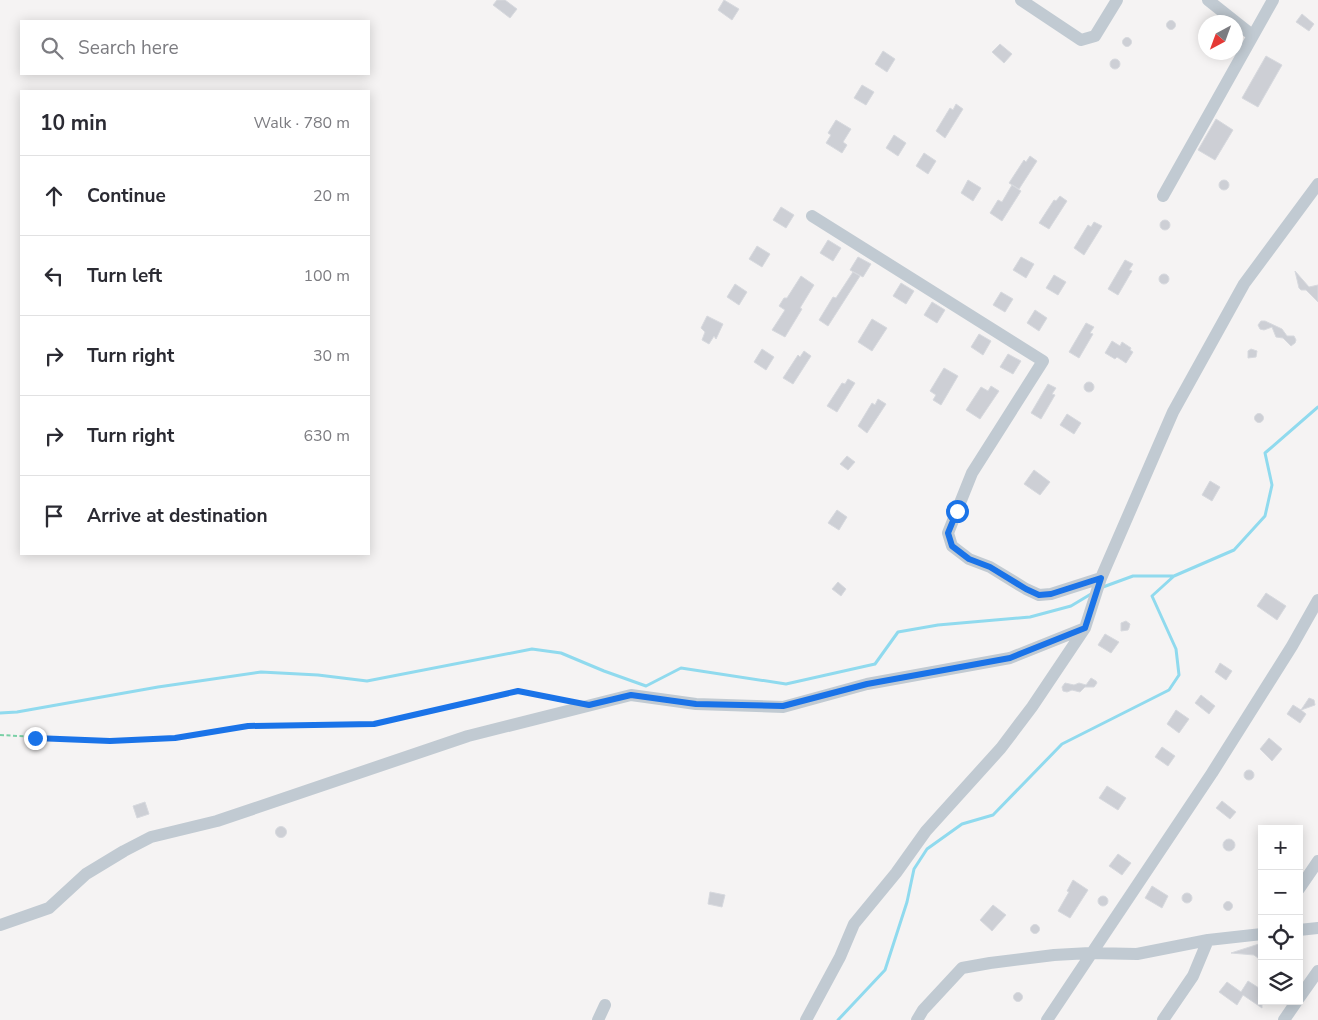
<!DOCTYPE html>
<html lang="en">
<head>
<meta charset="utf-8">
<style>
	:root { --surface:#fff; --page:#f7f7f7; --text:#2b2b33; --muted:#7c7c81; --line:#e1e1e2 }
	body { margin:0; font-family:"Nunito Sans",sans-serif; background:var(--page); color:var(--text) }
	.controls { position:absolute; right:15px; bottom:15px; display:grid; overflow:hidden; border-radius:0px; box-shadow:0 2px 12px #0003 }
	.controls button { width:45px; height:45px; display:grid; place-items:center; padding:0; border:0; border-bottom:1px solid var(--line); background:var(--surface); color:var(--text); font:25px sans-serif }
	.compass { position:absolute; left:1198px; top:15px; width:45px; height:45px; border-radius:50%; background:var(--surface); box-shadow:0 2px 12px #0003; rotate:221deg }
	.stop { position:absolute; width:15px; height:15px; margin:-11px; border:4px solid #1a73e8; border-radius:50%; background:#fff }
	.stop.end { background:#1a73e8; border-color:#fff; box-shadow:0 1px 5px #0008 }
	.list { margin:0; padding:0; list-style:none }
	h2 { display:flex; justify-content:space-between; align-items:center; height:65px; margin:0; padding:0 20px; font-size:21px }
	h2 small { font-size:16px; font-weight:400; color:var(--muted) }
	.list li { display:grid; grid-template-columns:32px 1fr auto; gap:15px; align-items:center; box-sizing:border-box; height:80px; padding:0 20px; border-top:1px solid var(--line) }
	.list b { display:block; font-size:19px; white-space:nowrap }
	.list em { font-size:16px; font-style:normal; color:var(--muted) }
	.icon { flex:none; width:28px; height:28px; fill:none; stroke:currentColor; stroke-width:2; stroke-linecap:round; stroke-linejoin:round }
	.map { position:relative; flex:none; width:1318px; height:1020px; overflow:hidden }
	.search { position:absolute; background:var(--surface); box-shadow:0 2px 12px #0003; left:20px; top:20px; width:350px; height:55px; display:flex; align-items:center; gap:12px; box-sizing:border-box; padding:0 18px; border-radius:0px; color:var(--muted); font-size:19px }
	.panel { position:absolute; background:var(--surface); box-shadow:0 2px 12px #0003; left:20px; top:90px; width:350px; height:465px; border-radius:0px }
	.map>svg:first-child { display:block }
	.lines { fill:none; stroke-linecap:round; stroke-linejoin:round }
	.stream { stroke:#90daee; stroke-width:3 }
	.building { fill:#cdcfd5; stroke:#d7d9de }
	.path { stroke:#7ad0a6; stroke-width:2; stroke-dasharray:4 2.5; stroke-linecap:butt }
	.minor { stroke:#c1cad2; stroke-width:12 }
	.route { stroke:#1a73e8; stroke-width:6 }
</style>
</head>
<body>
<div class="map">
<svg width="1318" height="1020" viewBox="0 0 1318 1020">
	<rect width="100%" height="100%" fill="#f5f3f3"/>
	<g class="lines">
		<path class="stream" d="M 1103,587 L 1133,576 L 1174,576
			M 0,713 L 17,712 L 158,687 L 261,672 L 318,675 L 367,681 L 532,649 L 561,653 L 604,671 L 646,686 L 681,668 L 786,684 L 875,664 L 898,632 L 938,625 L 1030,617 L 1071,606 L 1091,594
			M 838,1020 L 885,970 L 907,902 L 914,869 L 927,849 L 962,824 L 993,815 L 1062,744 L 1169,690 L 1179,675 L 1176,649 L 1152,596 L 1174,576 L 1234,550 L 1265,516 L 1272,485 L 1265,453 L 1318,407"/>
	</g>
	<path class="building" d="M 497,0 L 505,0 L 517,9 L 510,18 L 493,5 Z
		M 724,0 L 739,9 L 732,20 L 718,10 Z
		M 1302,14 L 1314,24 L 1309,31 L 1296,22 Z
		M1166.5 25a4.5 4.5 0 1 1 9 0a4.5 4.5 0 1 1-9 0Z
		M1122.5 42a4.5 4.5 0 1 1 9 0a4.5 4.5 0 1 1-9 0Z
		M 1000,44 L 1012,54 L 1004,63 L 992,52 Z
		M 883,51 L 895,59 L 887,72 L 875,64 Z
		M 1266,56 L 1282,65 L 1258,107 L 1242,98 Z
		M1110 64a5 5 0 1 1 10 0a5 5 0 1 1-10 0Z
		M 862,85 L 874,92 L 866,105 L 854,98 Z
		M 956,104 L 963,109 L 945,138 L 936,131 L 950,108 L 953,110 Z
		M 1216,119 L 1233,130 L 1215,160 L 1198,150 Z
		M 836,120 L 851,129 L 843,142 L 847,145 L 842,153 L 826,143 L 831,135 L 828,133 Z
		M 894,135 L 906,143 L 898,156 L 886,148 Z
		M 924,153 L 936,161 L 928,174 L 916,166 Z
		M 1030,156 L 1037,161 L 1019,189 L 1009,183 L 1024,160 L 1026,162 Z
		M1219 185a5 5 0 1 1 10 0a5 5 0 1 1-10 0Z
		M 968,180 L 981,188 L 973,201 L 961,193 Z
		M 1012,185 L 1021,191 L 1002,221 L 990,213 L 998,200 L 1002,202 Z
		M 1060,196 L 1067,201 L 1049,229 L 1039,223 L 1054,200 L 1056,201 Z
		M 781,207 L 794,215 L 786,228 L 773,220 Z
		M1160 225a5 5 0 1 1 10 0a5 5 0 1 1-10 0Z
		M 1094,222 L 1102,226 L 1084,255 L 1074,248 L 1088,225 L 1091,227 Z
		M 828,240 L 841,248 L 833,261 L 820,253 Z
		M 757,246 L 770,254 L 762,267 L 749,259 Z
		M 858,257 L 871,264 L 863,277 L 850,270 Z
		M 1021,257 L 1034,264 L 1026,278 L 1013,270 Z
		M 1125,260 L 1133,264 L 1129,270 L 1132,271 L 1118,295 L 1108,289 Z
		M 1295,271 L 1309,287 L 1318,285 L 1318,302 L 1306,290 L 1301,290 L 1299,288 Z
		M 853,272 L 860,276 L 828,326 L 819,320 L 833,297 L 836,298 Z
		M1159 279a5 5 0 1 1 10 0a5 5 0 1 1-10 0Z
		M 1054,275 L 1066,282 L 1058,295 L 1046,288 Z
		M 801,276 L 814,285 L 800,308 L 802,309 L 785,337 L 772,330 L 785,310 L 779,306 L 784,298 L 787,298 Z
		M 901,283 L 914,291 L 906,304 L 893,296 Z
		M 735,284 L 747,292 L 739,305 L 727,297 Z
		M 1001,292 L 1013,299 L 1005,312 L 993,305 Z
		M 932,302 L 945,310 L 937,323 L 924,315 Z
		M 1035,310 L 1047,318 L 1039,331 L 1027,323 Z
		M 707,316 L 723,324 L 716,339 L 714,336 L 709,344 L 702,340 L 705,332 L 701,328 Z
		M 872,319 L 887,328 L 872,351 L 858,342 Z
		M 1261,321 L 1265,321 L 1282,329 L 1287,336 L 1294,336 L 1296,340 L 1295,343 L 1291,346 L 1283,338 L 1276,337 L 1272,327 L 1264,330 L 1260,329 L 1258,325 Z
		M 1086,323 L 1094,327 L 1090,333 L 1093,334 L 1079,358 L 1069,352 Z
		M 979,334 L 991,341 L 983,355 L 971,347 Z
		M 1112,341 L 1120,346 L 1122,342 L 1131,348 L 1130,350 L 1133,352 L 1126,363 L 1117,357 L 1115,359 L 1105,353 Z
		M 762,349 L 774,357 L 766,370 L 754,362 Z
		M 1251,349 L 1257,351 L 1256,357 L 1248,358 L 1248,351 Z
		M 804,351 L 811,356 L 793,384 L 783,378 L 798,355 L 800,357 Z
		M 1008,354 L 1021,361 L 1013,374 L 1000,367 Z
		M 944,368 L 958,376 L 941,405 L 933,400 L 936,395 L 930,391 Z
		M 848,379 L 855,383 L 837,412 L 827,406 L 842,383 L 845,384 Z
		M1084 387a5 5 0 1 1 10 0a5 5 0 1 1-10 0Z
		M 1048,384 L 1056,388 L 1052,394 L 1055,395 L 1041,419 L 1031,413 Z
		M 991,386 L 999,391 L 980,419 L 966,410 L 981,387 L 988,391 Z
		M 878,399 L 886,404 L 867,433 L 858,426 L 872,403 L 875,405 Z
		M1254.5 418a4.5 4.5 0 1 1 9 0a4.5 4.5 0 1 1-9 0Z
		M 1067,414 L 1081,423 L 1074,434 L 1060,425 Z
		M 847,456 L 855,462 L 848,470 L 840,464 Z
		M 1034,470 L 1050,482 L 1040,495 L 1024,484 Z
		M 1210,481 L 1220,487 L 1212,501 L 1202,495 Z
		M 837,510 L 847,517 L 839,530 L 828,523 Z
		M 838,582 L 846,589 L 841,596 L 832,589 Z
		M 1266,593 L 1286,606 L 1277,620 L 1257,606 Z
		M 1126,621 L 1130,624 L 1129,628 L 1128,630 L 1121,631 L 1121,623 Z
		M 1105,634 L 1119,642 L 1111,653 L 1098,645 Z
		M 1220,663 L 1232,671 L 1226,680 L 1215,672 Z
		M 1091,678 L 1096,681 L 1097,683 L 1094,687 L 1085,687 L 1080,692 L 1072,690 L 1067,692 L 1063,691 L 1062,687 L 1065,683 L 1074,685 L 1079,683 L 1086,685 Z
		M 1201,695 L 1215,706 L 1209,714 L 1195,703 Z
		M 1309,698 L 1314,700 L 1315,705 L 1301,710 L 1306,714 L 1300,723 L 1287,714 L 1293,705 L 1301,710 Z
		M 1176,710 L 1189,719 L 1179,733 L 1167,724 Z
		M 1269,738 L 1282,749 L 1272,761 L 1260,749 Z
		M 1162,747 L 1175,756 L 1168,766 L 1155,757 Z
		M1244 775a5 5 0 1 1 10 0a5 5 0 1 1-10 0Z
		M 1107,786 L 1126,798 L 1118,810 L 1099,798 Z
		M 1222,801 L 1236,812 L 1230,819 L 1216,808 Z
		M 145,802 L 149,814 L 137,818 L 133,806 Z
		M275.5 832a5.5 5.5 0 1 1 11 0a5.5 5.5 0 1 1-11 0Z
		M1223 845a6 6 0 1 1 12 0a6 6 0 1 1-12 0Z
		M 1118,854 L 1131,863 L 1122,875 L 1109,866 Z
		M 1073,880 L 1088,890 L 1070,918 L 1058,911 L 1069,892 L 1067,891 Z
		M 1152,886 L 1168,896 L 1162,908 L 1145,898 Z
		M 710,892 L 725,895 L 722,907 L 708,904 Z
		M1182 898a5 5 0 1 1 10 0a5 5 0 1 1-10 0Z
		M1098 901a5 5 0 1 1 10 0a5 5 0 1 1-10 0Z
		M1223.5 906a4.5 4.5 0 1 1 9 0a4.5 4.5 0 1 1-9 0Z
		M 993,905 L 1006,915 L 992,931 L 980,920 Z
		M1030.5 929a4.5 4.5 0 1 1 9 0a4.5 4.5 0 1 1-9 0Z
		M 1262,943 L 1262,961 L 1254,955 L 1231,953 Z
		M 1248,981 L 1262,990 L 1262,1008 L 1243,995 L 1237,1005 L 1219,992 L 1227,982 L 1241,992 Z
		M1013.5 997a4.5 4.5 0 1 1 9 0a4.5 4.5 0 1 1-9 0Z"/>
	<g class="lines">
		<path class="path" d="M 0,735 L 111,741 L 175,738 L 248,726 L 374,724 L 518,691 L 562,700"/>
		<path class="minor" d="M 1021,0 L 1081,40 L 1095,36 L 1117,0
			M 1208,0 L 1252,35
			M 1163,196 L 1273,0
			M 812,216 L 1043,361 L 972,473 L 948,533 L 952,546 L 969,559 L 990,567 L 1026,589 L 1039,595 L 1051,594 L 1101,578
			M 1299,889 L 1318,861
			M 0,925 L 49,908 L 86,874 L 124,851 L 151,837 L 217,821 L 468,736 L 631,695 L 696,704 L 783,707 L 867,684 L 1010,658 L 1085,628
			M 1299,930 L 1318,928
			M 1299,998 L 1318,971
			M 598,1020 L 605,1005
			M 806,1020 L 840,957 L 854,924 L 896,873 L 926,831 L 1001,748 L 1032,707 L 1085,628 L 1101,578 L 1173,412 L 1244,284 L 1318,184
			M 917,1020 L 923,1010 L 962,968 L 990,963 L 1054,955 L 1090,953 L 1137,954 L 1208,940 L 1262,934
			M 1047,1020 L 1212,773 L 1292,646 L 1318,600
			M 1163,1020 L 1193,976 L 1208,940
			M 1284,1020 L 1297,1001"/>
	</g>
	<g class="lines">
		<path class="route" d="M 35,738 L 110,741 L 175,738 L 248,726 L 374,724 L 518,691 L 589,705 L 631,695 L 696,704 L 783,706 L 867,684 L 1010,658 L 1085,628 L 1101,578 L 1051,594 L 1039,595 L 1026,589 L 990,567 L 969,559 L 952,546 L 948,533 L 957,511"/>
	</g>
</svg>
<div class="controls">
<button>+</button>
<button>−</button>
<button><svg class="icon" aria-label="locate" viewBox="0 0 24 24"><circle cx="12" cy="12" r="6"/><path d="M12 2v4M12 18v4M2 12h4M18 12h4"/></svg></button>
<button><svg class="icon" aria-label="layers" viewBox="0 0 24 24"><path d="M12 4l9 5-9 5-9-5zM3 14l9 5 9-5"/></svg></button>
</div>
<svg class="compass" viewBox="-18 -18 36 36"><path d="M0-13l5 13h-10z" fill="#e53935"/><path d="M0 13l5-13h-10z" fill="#7c7c81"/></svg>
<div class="stop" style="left:957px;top:511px"></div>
<div class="stop end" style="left:35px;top:738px"></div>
<div class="search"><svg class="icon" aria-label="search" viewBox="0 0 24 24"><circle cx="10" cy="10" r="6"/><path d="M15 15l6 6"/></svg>Search here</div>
<section class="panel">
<h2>10 min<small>Walk · 780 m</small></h2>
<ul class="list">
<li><svg class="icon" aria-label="ahead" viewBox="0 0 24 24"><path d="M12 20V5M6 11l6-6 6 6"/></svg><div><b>Continue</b></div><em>20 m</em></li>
<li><svg class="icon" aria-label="left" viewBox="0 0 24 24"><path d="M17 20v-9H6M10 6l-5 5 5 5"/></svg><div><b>Turn left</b></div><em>100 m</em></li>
<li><svg class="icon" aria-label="right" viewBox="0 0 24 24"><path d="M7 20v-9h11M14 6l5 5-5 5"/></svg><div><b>Turn right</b></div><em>30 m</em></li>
<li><svg class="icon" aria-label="right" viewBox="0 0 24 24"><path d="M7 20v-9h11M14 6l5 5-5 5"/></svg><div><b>Turn right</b></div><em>630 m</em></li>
<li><svg class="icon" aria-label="arrive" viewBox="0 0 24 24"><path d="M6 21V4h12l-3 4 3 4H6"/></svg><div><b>Arrive at destination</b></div></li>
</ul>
</section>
</div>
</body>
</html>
